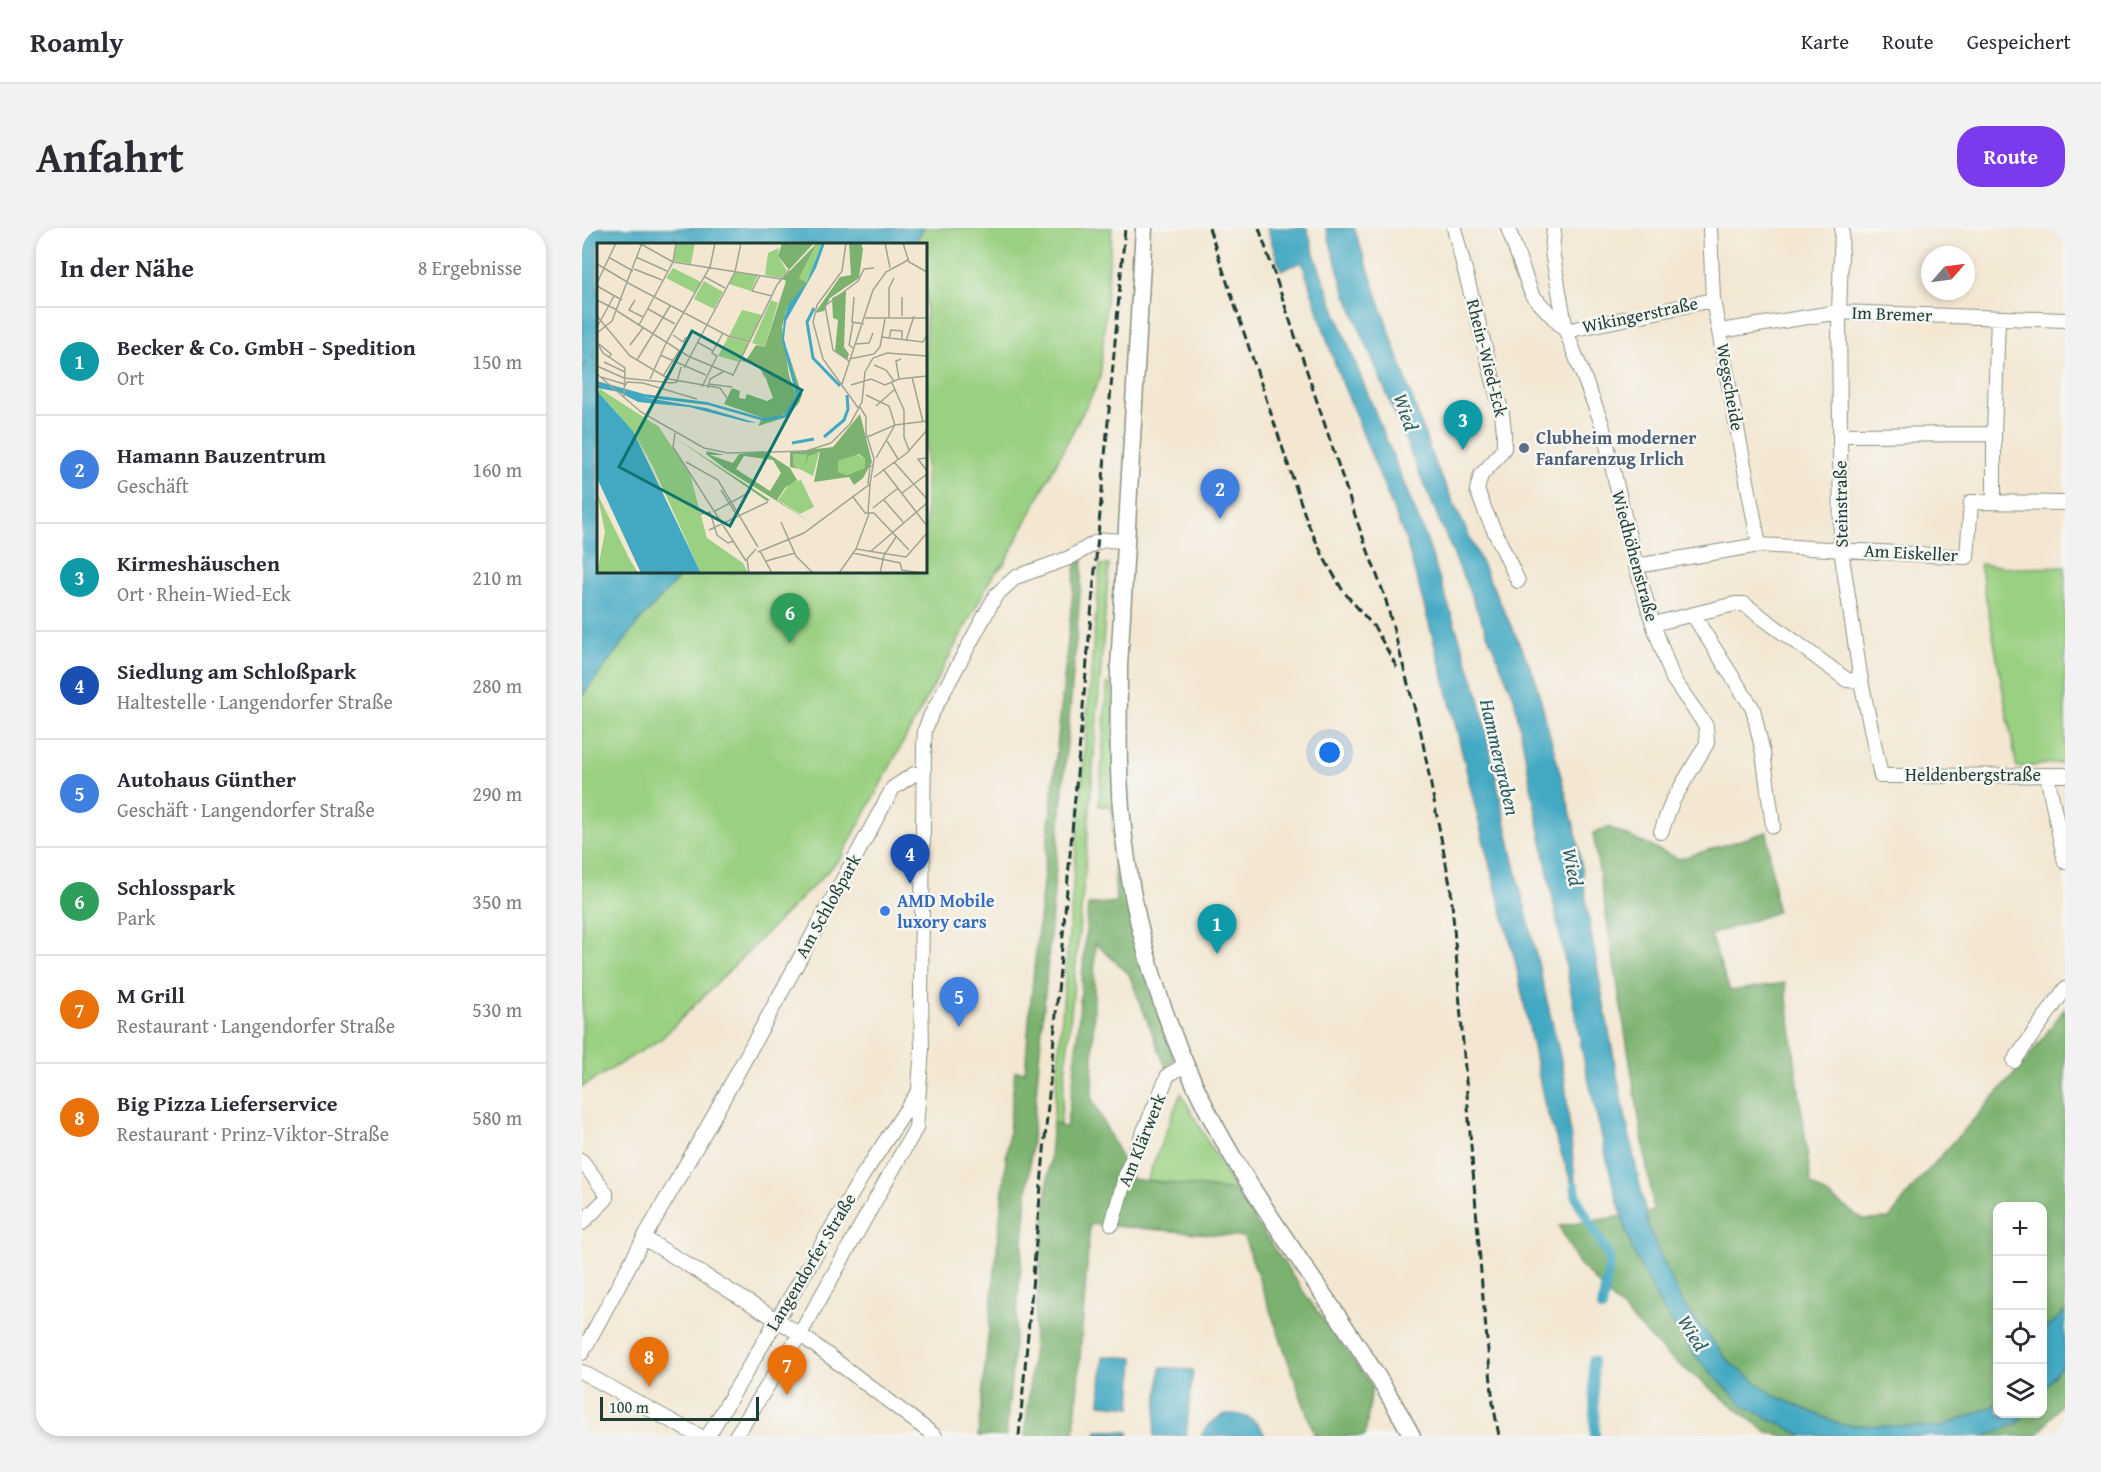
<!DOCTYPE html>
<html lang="de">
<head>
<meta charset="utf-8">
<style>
	:root { --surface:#fff; --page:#f2f2f3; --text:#2b2b33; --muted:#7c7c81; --line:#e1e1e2; --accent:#7c3aed }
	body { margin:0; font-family:"Gentium Book Plus",serif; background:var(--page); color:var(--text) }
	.controls { position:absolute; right:18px; bottom:18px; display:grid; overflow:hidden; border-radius:12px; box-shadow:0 3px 9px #0003 }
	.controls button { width:54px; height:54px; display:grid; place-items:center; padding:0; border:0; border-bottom:2px solid var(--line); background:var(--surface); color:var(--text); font:30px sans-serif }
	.compass { position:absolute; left:1339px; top:18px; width:54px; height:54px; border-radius:50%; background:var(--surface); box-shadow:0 3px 9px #0003; rotate:62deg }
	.scale { position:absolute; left:18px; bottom:15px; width:159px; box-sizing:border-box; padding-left:6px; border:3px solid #1f3d34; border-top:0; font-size:16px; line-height:21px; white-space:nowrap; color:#1f3d34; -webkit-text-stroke:4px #f6f6f2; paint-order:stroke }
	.you { position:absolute; left:748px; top:525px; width:21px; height:21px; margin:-15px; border:4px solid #fff; border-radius:50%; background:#1a73e8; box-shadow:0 0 0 9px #1a73e833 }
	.badge { display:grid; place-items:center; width:39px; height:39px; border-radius:50%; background:var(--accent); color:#fff; font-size:20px; font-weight:700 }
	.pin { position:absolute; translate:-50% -50px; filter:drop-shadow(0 2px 3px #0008) }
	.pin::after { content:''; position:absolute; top:32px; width:21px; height:18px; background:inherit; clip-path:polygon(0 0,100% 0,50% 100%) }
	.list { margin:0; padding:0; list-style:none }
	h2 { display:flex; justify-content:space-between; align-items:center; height:78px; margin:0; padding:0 24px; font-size:26px }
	h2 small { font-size:20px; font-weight:400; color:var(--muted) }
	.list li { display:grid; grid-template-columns:39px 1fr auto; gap:18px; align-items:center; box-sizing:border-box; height:108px; padding:0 24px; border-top:2px solid var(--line) }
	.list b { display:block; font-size:22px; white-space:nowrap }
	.list p { margin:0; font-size:20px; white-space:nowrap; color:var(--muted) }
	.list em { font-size:20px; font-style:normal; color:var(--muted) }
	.icon { flex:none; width:33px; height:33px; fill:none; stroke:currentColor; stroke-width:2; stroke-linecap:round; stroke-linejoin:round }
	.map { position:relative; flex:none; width:1483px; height:1208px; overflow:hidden; border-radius:24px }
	header { display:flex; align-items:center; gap:36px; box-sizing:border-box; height:84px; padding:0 30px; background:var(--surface); border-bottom:2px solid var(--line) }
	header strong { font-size:28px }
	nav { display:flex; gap:33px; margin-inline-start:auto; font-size:21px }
	.intro { display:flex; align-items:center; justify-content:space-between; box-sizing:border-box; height:144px; padding:0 36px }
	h1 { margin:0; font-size:42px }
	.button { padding:15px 27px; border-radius:24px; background:var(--accent); color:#fff; font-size:21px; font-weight:700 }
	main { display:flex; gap:36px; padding:0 36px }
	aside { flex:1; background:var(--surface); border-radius:24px; box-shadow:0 3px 9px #0003 }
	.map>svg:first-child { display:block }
	.green { fill:#9ad081; stroke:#5c865a; stroke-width:1.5 }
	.forest { fill:#7bb26f; stroke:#4d7852; stroke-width:1.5 }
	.water { fill:#43a9c3; stroke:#31737c; stroke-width:1.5 }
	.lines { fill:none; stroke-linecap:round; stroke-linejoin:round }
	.canal { stroke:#43a9c3; stroke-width:10 }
	.ferry { stroke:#2a5d5f; stroke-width:1.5; stroke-dasharray:8 6; stroke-linecap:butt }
	.minor-casing { stroke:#899283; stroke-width:16 }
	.major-casing { stroke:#899283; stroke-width:19 }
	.minor { stroke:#fff; stroke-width:14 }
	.major { stroke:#fff; stroke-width:16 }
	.rail { stroke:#1f3d34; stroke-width:3; stroke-dasharray:9 4.5; stroke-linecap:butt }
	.service-dot { fill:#5c6f8a; stroke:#f6f6f2; stroke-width:2 }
	.shop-dot { fill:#3f7fe0; stroke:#f6f6f2; stroke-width:2 }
	.labels { text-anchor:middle; stroke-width:5; stroke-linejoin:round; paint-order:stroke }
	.street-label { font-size:18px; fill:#1f3d34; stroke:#f6f6f2 }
	.service-label { font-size:18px; font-weight:bold; fill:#4e5e75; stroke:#f6f6f2; text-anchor:start }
	.shop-label { font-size:18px; font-weight:bold; fill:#366cbe; stroke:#f6f6f2; text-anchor:start }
	.water-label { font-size:20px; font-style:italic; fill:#2a5d5f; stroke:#f6f6f2 }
	.inset-river { fill:none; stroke:#43a9c3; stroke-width:3 }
	.inset-road { fill:none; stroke:#9ea393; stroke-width:1.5 }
	.view { fill:#0f766e; fill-opacity:0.15; stroke:#0f766e; stroke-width:3 }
	.inset-edge { fill:none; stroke:#1f3d34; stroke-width:3 }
</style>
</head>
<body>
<header>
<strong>Roamly</strong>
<nav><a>Karte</a><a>Route</a><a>Gespeichert</a></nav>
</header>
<div class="intro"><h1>Anfahrt</h1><a class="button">Route</a></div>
<main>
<aside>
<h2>In der Nähe<small>8 Ergebnisse</small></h2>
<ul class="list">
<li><span class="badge" style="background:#0f9aa8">1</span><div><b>Becker &amp; Co. GmbH - Spedition</b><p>Ort</p></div><em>150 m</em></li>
<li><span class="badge" style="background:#3f7fe0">2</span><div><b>Hamann Bauzentrum</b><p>Geschäft</p></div><em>160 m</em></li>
<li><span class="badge" style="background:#0f9aa8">3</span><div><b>Kirmeshäuschen</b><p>Ort · Rhein-Wied-Eck</p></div><em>210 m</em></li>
<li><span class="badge" style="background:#1a4fb4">4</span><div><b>Siedlung am Schloßpark</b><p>Haltestelle · Langendorfer Straße</p></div><em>280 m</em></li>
<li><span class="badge" style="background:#3f7fe0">5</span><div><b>Autohaus Günther</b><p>Geschäft · Langendorfer Straße</p></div><em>290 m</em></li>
<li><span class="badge" style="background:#2e9e5b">6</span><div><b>Schlosspark</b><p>Park</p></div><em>350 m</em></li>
<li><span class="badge" style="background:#e8710a">7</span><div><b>M Grill</b><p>Restaurant · Langendorfer Straße</p></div><em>530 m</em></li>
<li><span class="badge" style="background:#e8710a">8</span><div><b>Big Pizza Lieferservice</b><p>Restaurant · Prinz-Viktor-Straße</p></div><em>580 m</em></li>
</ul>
</aside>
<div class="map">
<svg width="1483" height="1208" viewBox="0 0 1483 1208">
	<rect width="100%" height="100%" fill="#f6f6f2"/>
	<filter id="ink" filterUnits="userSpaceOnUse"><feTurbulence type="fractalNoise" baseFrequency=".0167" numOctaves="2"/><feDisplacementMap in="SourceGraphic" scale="12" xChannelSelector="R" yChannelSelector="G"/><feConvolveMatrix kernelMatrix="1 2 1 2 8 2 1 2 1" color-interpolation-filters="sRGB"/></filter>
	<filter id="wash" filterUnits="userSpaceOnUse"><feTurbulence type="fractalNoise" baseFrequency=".008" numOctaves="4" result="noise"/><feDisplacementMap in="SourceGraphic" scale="24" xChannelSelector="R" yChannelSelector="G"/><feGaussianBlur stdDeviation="1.35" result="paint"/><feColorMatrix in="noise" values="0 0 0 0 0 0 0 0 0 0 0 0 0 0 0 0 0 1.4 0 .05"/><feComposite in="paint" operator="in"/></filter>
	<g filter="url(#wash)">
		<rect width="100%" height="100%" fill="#f3e7d2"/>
		<path class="green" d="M 342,0 L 530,0 L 518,151 L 422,336 L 411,347 L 259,630 L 79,811 L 0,859 L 0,468 L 55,396 L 102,344 L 344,344 L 344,16 L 332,16 Z
			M 1398,336 L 1435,340 L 1483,339 L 1483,535 L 1473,535 L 1435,540 Z
			M 518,337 L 527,337 L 503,642 L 478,897 L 471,895 Z
			M 525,455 L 530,457 L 537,612 L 531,611 L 530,578 L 517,578 Z
			M 599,865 L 653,963 L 565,952 Z"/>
		<path class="forest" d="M 501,332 L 424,1208 L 396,1208 L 433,843 L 443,844 L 448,781 L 494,335 Z
			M 1026,599 L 1097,631 L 1185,604 L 1195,684 L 1128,707 L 1148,763 L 1203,755 L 1229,956 L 1282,992 L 1307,991 L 1334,956 L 1444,833 L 1483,780 L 1483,1084 L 1461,1103 L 1460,978 L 1416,978 L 1416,1173 L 1412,1178 L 1359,1199 L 1260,1197 L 1193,1168 L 1147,1134 L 1100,1075 L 1067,1002 L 1064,985 L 1072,983 L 1011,605 Z
			M 531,611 L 537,612 L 555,720 L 592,831 L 584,840 L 547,746 L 513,715 L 510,871 L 550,951 L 653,963 L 727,1072 L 790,1158 L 783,1208 L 733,1208 L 662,1009 L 508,996 L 492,1208 L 443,1208 L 471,895 L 484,900 L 492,848 L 506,677 L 534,674 Z
			M 1040,988 L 1050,1021 L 1162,1178 L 1222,1208 L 1199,1208 L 1182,1202 L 1085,1127 L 997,1036 L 977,998 Z
			M 1483,1133 L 1483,1170 L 1455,1208 L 1401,1208 L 1435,1196 L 1443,1186 L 1460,1186 L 1461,1162 Z"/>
		<path class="water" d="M 0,0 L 342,0 L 332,16 L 16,16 L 16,344 L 102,344 L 55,396 L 0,468 Z
			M 685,0 L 725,0 L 733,29 L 770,127 L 844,310 L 896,466 L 930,625 L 982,845 L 995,971 L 963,878 L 933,731 L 903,619 L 864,458 L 825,315 L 754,139 L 720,34 L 699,42 Z
			M 744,0 L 772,0 L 851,231 L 952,447 L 995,609 L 1008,700 L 1036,853 L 1067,1002 L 1100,1075 L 1147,1134 L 1193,1168 L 1260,1197 L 1359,1199 L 1412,1178 L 1415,1173 L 1416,1186 L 1443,1186 L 1435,1196 L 1403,1208 L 1222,1208 L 1162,1178 L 1114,1129 L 1080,1080 L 1050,1021 L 1031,957 L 1003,837 L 932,469 L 828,223 L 761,59 Z
			M 1483,1084 L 1483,1133 L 1461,1162 L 1461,1103 Z
			M 521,1128 L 552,1130 L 549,1179 L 518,1176 Z
			M 579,1139 L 611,1142 L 604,1208 L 572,1208 Z
			M 644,1186 C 661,1185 676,1191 683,1208 L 619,1208 C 625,1196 632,1191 644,1186 Z
			M 515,1202 L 547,1204 L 546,1208 L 514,1208 Z"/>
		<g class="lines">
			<path class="canal" d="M 993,958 L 995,971 L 1028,1031 L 1020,1080
				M 1011,1133 L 1013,1208"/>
			<path class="ferry" d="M 90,16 L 97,0
				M 0,141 L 16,120"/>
		</g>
	</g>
	<g filter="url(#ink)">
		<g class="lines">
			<defs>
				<path id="minor" d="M 872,0 L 920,186 L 922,204 L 922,220 L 912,233 L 899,247 L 895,262 L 904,285 L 936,353
					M 926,0 L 950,67 L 984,103 L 1131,72
					M 972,0 L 970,23 L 984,103 L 1020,196 L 1054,338 L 1071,396 L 1091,451 L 1124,498 L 1125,515 L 1090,574 L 1079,604
					M 1128,0 L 1131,72 L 1177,317
					M 1260,0 L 1257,84 L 1259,322 L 1279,453 L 1299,548 L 1483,547
					M 1138,103 L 1257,84 L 1483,92
					M 1258,207 L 1412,206
					M 1412,273 L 1412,206 L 1416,90
					M 1054,338 L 1177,317 L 1385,329 L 1389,274 L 1483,275
					M 1111,387 L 1171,481 L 1181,525 L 1191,598
					M 1071,396 L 1153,376 L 1162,376 L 1265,452 L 1279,453
					M 1465,547 L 1483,634
					M 1432,833 L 1483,761
					M 0,933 L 24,965 L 24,971 L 0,995
					M 530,996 L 545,943 L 586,847 L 603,837
					M 62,1010 L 218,1106 L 353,1208
					M 0,1125 L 62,1010 L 129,893 L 311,560 L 332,546 L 342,546
					M 0,1144 L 117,1208
					M 126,1208 L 281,947 L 336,864
					M 154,1208 L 218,1106 L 334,900 L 340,820 L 339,767 L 342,517 L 343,502 L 349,487 L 414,367 L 434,349 L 487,330 L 513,315 L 522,312 L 544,313"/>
				<path id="major" d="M 562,0 L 537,439 C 537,486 535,533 539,579 C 549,708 591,831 658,941 C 713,1031 780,1115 830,1208"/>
			</defs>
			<use href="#minor" class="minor-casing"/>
			<use href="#major" class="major-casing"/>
			<use href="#minor" class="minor"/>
			<use href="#major" class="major"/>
			<path class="rail" d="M 627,0 L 726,296 L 742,330 L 761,363 L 793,400 L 817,443
				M 677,0 L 776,296 L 803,369 L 839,505 L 869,662 L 901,1070 L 911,1175 L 917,1208
				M 437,1208 L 543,0"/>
		</g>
	</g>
	<circle class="service-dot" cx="942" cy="220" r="6"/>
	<circle class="shop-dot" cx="303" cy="683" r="6"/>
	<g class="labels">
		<g class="street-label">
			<text transform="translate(1310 86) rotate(2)" y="6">Im Bremer</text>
			<text transform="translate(1058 87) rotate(-12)" y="6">Wikingerstraße</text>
			<text transform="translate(905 130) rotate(76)" y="6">Rhein-Wied-Eck</text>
			<text transform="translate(1148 159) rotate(80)" y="6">Wegscheide</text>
			<text transform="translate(1259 276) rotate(-91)" y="6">Steinstraße</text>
			<text transform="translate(1329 325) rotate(3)" y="6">Am Eiskeller</text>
			<text transform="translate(1053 328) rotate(75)" y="6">Wiedhöhenstraße</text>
			<text x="1391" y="553">Heldenbergstraße</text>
			<text transform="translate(246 678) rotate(-61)" y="6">Am Schloßpark</text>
			<text transform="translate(560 912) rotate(-68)" y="6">Am Klärwerk</text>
			<text transform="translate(229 1034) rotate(-59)" y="6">Langendorfer Straße</text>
		</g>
		<g class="service-label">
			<text x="954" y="216">Clubheim moderner<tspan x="954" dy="21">Fanfarenzug Irlich</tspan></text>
		</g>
		<g class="shop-label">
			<text x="315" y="679">AMD Mobile<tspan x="315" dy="21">luxory cars</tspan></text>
		</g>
		<g class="water-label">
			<text transform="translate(824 184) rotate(71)" y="7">Wied</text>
			<text transform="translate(918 529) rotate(77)" y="7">Hammergraben</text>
			<text transform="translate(991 639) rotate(79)" y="7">Wied</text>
			<text transform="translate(1111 1105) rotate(58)" y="7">Wied</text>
		</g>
	</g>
	<g transform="translate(15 15)">
		<rect width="330" height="330" fill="#f3e7d2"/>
		<path d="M 79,0 L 98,0 L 94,21 L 77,18 ZM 220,0 L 225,0 L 210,40 L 202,35 ZM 182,5 L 181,13 L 190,28 L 184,35 L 168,32 L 171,10 ZM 76,25 L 104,39 L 98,50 L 69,35 ZM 138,29 L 161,32 L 154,48 L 132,41 ZM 107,38 L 126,49 L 117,66 L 97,56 ZM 174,57 L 181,60 L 168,104 L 155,100 ZM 145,67 L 165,72 L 153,99 L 132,93 ZM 131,94 L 152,100 L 142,119 L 121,113 ZM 3,146 L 62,184 L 93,231 L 110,295 L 146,320 L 151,330 L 104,330 L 56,224 L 36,188 L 1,149 ZM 222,210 L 216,233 L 197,223 L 196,211 ZM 260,211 L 268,216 L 268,225 L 250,232 L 241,229 L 241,218 ZM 204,237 L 217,264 L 203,271 L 181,257 L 194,239 ZM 0,250 L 32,315 L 41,330 L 0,330 L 8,289 Z" fill="#9ad081"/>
		<path d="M 185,0 L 217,0 L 192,27 L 181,13 ZM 220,0 L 202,35 L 210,40 L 189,68 L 185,84 L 192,132 L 199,152 L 193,167 L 182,174 L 166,175 L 127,161 L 135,145 L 143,148 L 142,155 L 148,156 L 150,151 L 170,158 L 176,155 L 165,125 L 149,117 L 159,102 L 168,104 L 189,38 L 185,36 ZM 252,0 L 264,0 L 266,6 L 262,35 L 233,55 L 227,68 L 218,70 L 243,34 L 254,32 ZM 249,48 L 247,104 L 252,111 L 250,117 L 238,108 L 241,77 L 236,75 L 235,55 ZM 190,106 L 205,152 L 202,160 L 190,174 L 161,183 L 164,177 L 187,175 L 197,166 L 202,151 L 194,132 ZM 263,171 L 275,219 L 266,235 L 257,242 L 252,234 L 217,239 L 223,209 L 211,213 L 208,224 L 210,211 L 196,211 L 197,223 L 202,226 L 193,224 L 193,209 L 236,204 ZM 262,211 L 268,216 L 268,225 L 250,232 L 241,229 L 241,218 ZM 77,194 L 173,257 L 170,258 ZM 110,208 L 128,212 L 113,212 L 136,220 L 142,211 L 167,208 L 193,225 L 200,237 L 188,245 L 180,257 L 215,280 L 127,225 L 109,211 ZM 147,213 L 176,217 L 184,230 L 173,248 L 139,226 Z" fill="#7bb26f" fill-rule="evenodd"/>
		<path d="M 225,0 L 228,0 L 219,25 L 189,78 L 187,96 L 202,151 L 197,166 L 187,175 L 167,178 L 111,162 L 45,154 L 109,165 L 160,180 L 150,179 L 92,164 L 41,159 L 22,149 L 0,145 L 0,138 L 47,151 L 110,159 L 166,175 L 187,172 L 199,152 L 185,98 L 187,75 L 192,61 L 210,39 ZM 0,148 L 36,188 L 104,330 L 44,330 L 0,235 Z" fill="#43a9c3"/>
		<path class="inset-river" d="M 217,65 L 210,79 L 216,115 L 243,143M 0,181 L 30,219 L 78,330M 227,194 L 247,177 L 251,166 L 250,152M 195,200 L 217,196"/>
		<path class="inset-road" d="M 42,0 L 76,19 L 184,36M 249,0 L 245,28 L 220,62 L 216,79 L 226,116 L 262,166M 288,0 L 293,25M 306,0 L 312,19 L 330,29M 39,14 L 70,28M 13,15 L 36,28M 0,21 L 32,40M 37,26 L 65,37M 163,32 L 155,48 L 175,53M 108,34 L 128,45M 0,40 L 19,0M 31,40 L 131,93 L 153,99M 0,43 L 25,57M 257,54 L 255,79 L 267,81M 305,54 L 305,73M 0,57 L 20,67M 38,57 L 32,67 L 46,74M 51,66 L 78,81M 20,68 L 91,113 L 136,132 L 180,42 L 192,27M 0,73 L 33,113 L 72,136 L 123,145 L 130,155M 268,75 L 330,75M 292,75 L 292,45 L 297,35M 42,82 L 76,19 L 79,0M 0,84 L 17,53M 0,90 L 15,78 L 45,0M 76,92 L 86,99 L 89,94M 284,94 L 326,99 L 330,92M 292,96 L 294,87 L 305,88 L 305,97M 309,98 L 317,73M 0,99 L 6,110 L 28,125 L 27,155M 100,99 L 116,108M 2,101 L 14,111 L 12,115M 258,101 L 272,100 L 276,90M 33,102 L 46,85M 256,105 L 252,102 L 256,80M 277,111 L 283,104 L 288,76M 63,112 L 109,132M 252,116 L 277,111M 40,117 L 73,63M 144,117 L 162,122 L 168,134M 252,118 L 236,107 L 228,63 L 261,38 L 267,26 L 277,25M 7,119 L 28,129M 277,122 L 289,127 L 297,138M 0,123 L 27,135 L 75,140 L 80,139 L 84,124M 87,125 L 138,29 L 144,0M 0,131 L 44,169 L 107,205 L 131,210 L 209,208 L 234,200 L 253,181 L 265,159 L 268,129 L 276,115 L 290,110 L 330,113M 66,133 L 82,108M 4,134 L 27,141M 315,134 L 326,179M 53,136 L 69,100 L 113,24 L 118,0M 302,136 L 299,118 L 304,116M 295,140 L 307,167 L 307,194 L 312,207M 112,141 L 135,144M 245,141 L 276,47 L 289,29 L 311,17M 254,142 L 274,136 L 288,142 L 302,136 L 330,133M 28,143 L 30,139 L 46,140 L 100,156M 105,144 L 120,113 L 115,110 L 126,90M 111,145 L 113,136 L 126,129M 269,152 L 292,163 L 298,182 L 279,215M 279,163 L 298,146M 78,190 L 76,204 L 149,318M 268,195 L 298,182 L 330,178M 290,198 L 301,216M 330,215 L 321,216 L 330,228M 89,219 L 121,237 L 161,304M 297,219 L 330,256M 286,226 L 330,283M 277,234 L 310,210 L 330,187M 271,241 L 273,223 L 277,223M 124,247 L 139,271M 305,250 L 330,231M 256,254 L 269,271M 287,257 L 306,279M 276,265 L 301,245M 118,268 L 153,249M 269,270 L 277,270 L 312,307M 271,270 L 273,242M 103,271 L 113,269 L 120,292 L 131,300 L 137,298M 184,279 L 199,313 L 216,330M 112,287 L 171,259M 259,306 L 309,314 L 330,290M 163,308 L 175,330M 161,309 L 207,290 L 273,241 L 277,216 L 269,190 L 269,174 L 263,164M 273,309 L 330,260M 256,310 L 303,320 L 305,327 L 325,330M 169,318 L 198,310M 152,330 L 150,316 L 159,306M 242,330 L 259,306 L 272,271M 283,330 L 287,312 L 299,294"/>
		<path class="view" d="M 95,88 L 205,147 L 133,283 L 22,224 Z"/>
		<rect width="330" height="330" class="inset-edge"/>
	</g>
</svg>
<div class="controls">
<button>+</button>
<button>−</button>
<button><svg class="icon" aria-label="locate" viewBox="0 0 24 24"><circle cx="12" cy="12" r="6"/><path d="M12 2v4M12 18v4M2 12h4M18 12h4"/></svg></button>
<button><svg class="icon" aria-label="layers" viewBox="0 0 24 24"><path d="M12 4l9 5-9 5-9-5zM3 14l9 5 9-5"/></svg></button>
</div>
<svg class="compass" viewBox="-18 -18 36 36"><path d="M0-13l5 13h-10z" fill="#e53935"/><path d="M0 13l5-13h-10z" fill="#7c7c81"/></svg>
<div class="scale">100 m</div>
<div class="you"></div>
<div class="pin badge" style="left:635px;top:726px;background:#0f9aa8">1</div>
<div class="pin badge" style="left:638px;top:291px;background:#3f7fe0">2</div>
<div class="pin badge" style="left:881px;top:222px;background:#0f9aa8">3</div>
<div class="pin badge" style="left:328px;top:656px;background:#1a4fb4">4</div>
<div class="pin badge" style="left:377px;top:799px;background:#3f7fe0">5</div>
<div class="pin badge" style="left:208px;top:415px;background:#2e9e5b">6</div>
<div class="pin badge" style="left:205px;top:1167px;background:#e8710a">7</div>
<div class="pin badge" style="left:67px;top:1159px;background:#e8710a">8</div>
</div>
</main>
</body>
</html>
